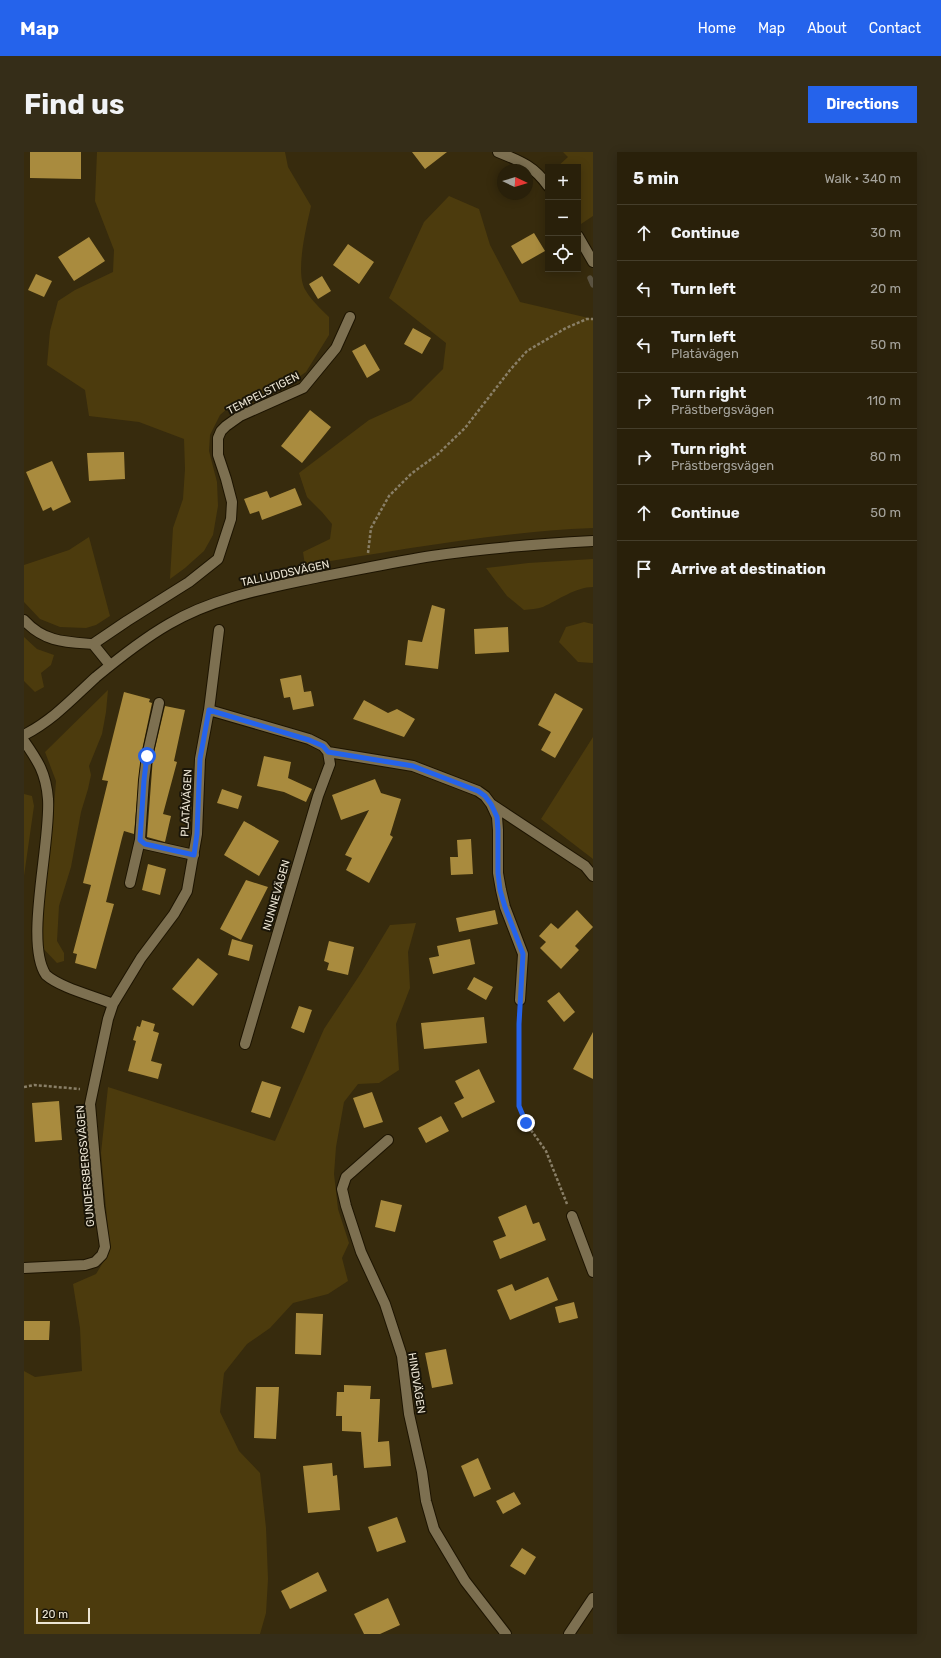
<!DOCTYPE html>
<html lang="en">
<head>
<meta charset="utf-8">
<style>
	:root { --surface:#29200a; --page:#352d18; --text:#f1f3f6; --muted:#a5a39c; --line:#453e2b; --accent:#2563eb }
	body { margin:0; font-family:Rubik,sans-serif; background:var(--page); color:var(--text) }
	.controls { position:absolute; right:12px; top:12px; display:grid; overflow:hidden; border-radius:0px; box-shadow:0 2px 10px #0003 }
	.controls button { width:36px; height:36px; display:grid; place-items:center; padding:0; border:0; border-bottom:1px solid var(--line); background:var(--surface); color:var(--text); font:20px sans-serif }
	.compass { position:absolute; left:473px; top:12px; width:36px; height:36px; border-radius:50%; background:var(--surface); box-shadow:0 2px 10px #0003; rotate:94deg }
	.scale { position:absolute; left:12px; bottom:10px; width:54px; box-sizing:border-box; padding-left:4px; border:2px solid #ece5d4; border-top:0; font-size:11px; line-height:14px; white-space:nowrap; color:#ece5d4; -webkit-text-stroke:3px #1a1508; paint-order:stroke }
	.stop { position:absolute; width:12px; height:12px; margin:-9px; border:3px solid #2563eb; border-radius:50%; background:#fff }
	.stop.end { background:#2563eb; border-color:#fff; box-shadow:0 1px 4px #0008 }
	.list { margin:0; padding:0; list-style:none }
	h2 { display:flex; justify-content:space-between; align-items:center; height:52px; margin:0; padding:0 16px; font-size:17px }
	h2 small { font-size:13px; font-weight:400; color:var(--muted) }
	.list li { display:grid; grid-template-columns:26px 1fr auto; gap:12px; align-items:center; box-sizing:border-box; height:56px; padding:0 16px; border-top:1px solid var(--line) }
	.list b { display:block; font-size:15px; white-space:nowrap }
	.list p { margin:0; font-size:13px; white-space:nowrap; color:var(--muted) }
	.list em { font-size:13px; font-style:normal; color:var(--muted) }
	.icon { flex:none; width:22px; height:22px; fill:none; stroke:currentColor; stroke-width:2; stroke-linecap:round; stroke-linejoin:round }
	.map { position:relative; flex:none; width:569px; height:1482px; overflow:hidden; border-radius:0px }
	header { display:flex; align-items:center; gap:24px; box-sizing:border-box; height:56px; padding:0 20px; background:var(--accent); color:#fff }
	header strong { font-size:19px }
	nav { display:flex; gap:22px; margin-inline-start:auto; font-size:14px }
	.intro { display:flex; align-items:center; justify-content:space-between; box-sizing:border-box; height:96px; padding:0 24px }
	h1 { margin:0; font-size:28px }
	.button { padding:10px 18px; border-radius:0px; background:var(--accent); color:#fff; font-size:14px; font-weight:700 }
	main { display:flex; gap:24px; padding:0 24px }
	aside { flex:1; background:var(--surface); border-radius:0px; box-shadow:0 2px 10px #0003 }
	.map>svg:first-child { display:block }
	.green { fill:#4c3b0d }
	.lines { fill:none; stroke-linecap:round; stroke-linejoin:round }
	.stream { stroke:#5a5240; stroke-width:5.5 }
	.building { fill:#a98b3e }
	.service-casing { stroke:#1d1401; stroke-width:12 }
	.minor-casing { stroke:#1d1401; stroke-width:12 }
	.tertiary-casing { stroke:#1d1401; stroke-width:12 }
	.path { stroke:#897f67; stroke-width:2.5; stroke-dasharray:3 2; stroke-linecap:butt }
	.service { stroke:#7d7051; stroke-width:10 }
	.minor { stroke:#7d7051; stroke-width:10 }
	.tertiary { stroke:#7d7051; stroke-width:10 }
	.route { stroke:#2563eb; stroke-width:5 }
	.labels { text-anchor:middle; stroke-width:4; stroke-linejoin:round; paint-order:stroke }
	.street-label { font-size:11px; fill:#ece5d4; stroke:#1a1508 }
</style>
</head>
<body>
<header>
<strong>Map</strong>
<nav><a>Home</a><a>Map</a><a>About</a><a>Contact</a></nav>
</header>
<div class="intro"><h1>Find us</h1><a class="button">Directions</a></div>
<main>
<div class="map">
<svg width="569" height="1482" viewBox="0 0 569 1482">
	<rect width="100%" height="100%" fill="#372b0d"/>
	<path class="green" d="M 73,0 L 261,0 L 264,15 L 287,54 C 283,73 270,122 282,139 C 288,149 297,157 305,165 L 305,183 L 282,220 L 266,231 L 205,255 L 196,263 L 186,283 L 185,299 L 193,330 L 194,354 L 189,383 L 180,399 L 161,416 L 146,427 L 149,376 L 159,347 L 161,317 L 160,287 L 115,270 L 65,264 L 61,238 L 23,213 L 26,179 L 34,149 L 51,138 L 89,120 L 90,98 L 71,49 Z
		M 539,0 L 569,0 L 569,64 L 557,72 L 554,66 L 554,15 L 533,15 L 544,5 Z
		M 425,44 L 455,57 L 466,93 L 496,150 L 569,167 L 569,376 C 471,380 377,398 281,413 L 279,400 L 306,387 L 308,372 L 298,360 L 283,345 L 275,321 L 345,268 L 387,249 L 419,217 L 422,191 L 365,146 L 400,70 Z
		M 65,385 L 86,464 L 72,473 L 62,476 L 36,475 L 16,467 L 0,450 L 0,413 L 45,398 Z
		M 569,407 L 569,435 C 552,435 534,448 519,455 C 513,457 506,457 500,458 L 483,444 L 462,416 L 504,411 Z
		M 560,470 L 569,472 L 569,511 L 554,510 L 535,490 L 542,475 Z
		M 0,485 L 13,497 L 30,503 L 27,513 L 17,521 L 20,535 L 11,540 L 0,529 Z
		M 84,538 L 82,560 L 78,582 L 65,614 L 67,623 L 64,637 L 57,660 L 47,715 L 35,754 L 33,789 L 40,801 L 40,809 L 33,811 L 13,790 L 29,668 L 32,629 L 21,600 Z
		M 569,585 L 569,707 L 517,667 Z
		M 0,642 L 8,644 L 10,654 L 0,724 Z
		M 392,771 L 384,800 L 386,836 L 372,872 L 375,918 L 355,931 L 334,932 L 320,950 L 312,995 L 310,1022 L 314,1057 L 325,1091 L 318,1106 L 324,1129 L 304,1142 L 269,1151 L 246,1176 L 223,1192 L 200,1221 L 196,1260 L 215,1299 L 236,1321 L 242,1376 L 244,1427 L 242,1461 L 236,1482 L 0,1482 L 0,1219 L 11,1225 L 58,1219 L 56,1176 L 49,1132 L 72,1122 L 86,1099 L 77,1001 L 84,935 L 251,989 L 300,877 L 337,821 L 366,773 Z"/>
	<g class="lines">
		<path class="stream" d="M 566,126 L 569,133"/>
	</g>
	<path class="building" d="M 6,0 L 57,0 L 57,27 L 6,26 Z
		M 388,0 L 423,0 L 401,17 Z
		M 510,81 L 521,99 L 498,112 L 487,94 Z
		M 65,85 L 81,109 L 50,129 L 34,105 Z
		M 324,92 L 350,110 L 335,132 L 309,113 Z
		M 12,122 L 28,129 L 20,145 L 4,138 Z
		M 298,124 L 307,139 L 294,147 L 285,132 Z
		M 389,176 L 407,186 L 398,202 L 380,192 Z
		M 341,192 L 356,218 L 343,226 L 328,199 Z
		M 286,258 L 307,275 L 278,311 L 257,294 Z
		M 100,300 L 101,327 L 65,329 L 63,301 Z
		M 28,309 L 47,350 L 29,359 L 27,355 L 19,359 L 2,320 Z
		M 271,336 L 278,353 L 238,368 L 235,359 L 226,362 L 220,347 L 243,339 L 246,346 Z
		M 408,453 L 421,457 L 414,517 L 381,513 L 384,488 L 398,490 Z
		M 484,475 L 485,500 L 451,502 L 450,477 Z
		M 277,523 L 280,540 L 287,539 L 290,554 L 269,558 L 266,545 L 260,546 L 256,527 Z
		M 100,540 L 126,547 L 125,550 L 128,551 L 117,603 L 110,682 L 100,679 L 98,686 L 82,750 L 90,752 L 72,817 L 51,811 L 53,802 L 49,801 L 67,733 L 59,731 L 84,629 L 78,628 Z
		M 531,541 L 559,557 L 531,606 L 517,598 L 527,580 L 514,573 Z
		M 340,548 L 364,561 L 373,557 L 391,567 L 380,585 L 329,567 Z
		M 141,554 L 161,558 L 150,609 L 153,610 L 139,662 L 147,664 L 141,690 L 123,685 L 129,605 Z
		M 240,604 L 267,610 L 264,626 L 288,637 L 282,650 L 260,640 L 233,634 Z
		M 351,627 L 357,641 L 377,647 L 366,683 L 369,685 L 345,731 L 322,718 L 328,706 L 321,703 L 345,658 L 317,668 L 308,643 Z
		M 198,637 L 218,644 L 214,657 L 193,651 Z
		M 220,669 L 255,689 L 235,724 L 200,703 Z
		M 447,687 L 449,722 L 427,723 L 426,705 L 434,705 L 433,688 Z
		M 124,712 L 142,717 L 136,743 L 118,738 Z
		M 222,728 L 244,735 L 217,788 L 196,777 Z
		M 471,758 L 474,772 L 435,780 L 432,766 Z
		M 553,758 L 569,775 L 551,794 L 555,798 L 537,817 L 516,796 L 522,790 L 515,784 L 527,771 L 534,777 Z
		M 208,787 L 229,793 L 225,809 L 204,803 Z
		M 446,787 L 451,812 L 409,822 L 405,806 L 415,804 L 413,794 Z
		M 305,789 L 330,795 L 324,823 L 303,818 L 305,811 L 300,809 Z
		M 174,806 L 194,822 L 169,854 L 148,837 Z
		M 450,825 L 469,835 L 462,848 L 443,837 Z
		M 535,840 L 551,860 L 540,870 L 523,849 Z
		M 275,854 L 288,858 L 280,881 L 267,876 Z
		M 460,865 L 463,891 L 400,897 L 397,871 Z
		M 118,868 L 131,872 L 129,879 L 135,881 L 127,909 L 138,912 L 134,927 L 104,919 L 112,889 L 109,888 L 113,874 L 116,875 Z
		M 569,880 L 569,927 L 549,917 Z
		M 455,917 L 471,950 L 438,966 L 430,951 L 440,946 L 431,929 Z
		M 238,929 L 257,935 L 246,966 L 227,960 Z
		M 348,940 L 359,970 L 340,976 L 329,946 Z
		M 35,949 L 38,988 L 11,990 L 8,951 Z
		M 417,964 L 425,979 L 402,991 L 394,976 Z
		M 357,1048 L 378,1053 L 371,1080 L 351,1075 Z
		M 502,1053 L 509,1072 L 515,1070 L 522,1088 L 476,1107 L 469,1089 L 482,1084 L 474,1065 Z
		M 524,1125 L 534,1148 L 486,1168 L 473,1138 L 488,1132 L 491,1139 Z
		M 550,1150 L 554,1166 L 535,1171 L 531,1155 Z
		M 272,1161 L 299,1162 L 297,1203 L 271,1202 Z
		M 0,1169 L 26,1169 L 25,1188 L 0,1188 Z
		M 422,1197 L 429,1232 L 408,1236 L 401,1201 Z
		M 320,1233 L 347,1234 L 346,1247 L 356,1247 L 354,1290 L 365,1289 L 367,1314 L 340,1316 L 337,1280 L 318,1279 L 318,1264 L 312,1264 L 313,1240 L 320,1240 Z
		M 232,1235 L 255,1235 L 252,1287 L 230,1286 Z
		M 454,1306 L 467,1337 L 450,1345 L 437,1314 Z
		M 308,1311 L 309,1324 L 313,1323 L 316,1358 L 284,1361 L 279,1314 Z
		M 490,1340 L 497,1352 L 479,1362 L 472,1349 Z
		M 373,1365 L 382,1390 L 353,1400 L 344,1375 Z
		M 498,1396 L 512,1405 L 501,1423 L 486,1414 Z
		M 294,1420 L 303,1439 L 266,1457 L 257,1439 Z
		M 364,1446 L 376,1473 L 356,1482 L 340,1482 L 330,1462 Z"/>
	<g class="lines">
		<defs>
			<path id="service" d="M 135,551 L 123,604 L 120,628 L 116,688 L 121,692 L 170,703
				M 106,731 L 116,688"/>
			<path id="minor" d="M 474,0 C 496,9 510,14 524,34
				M 554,84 L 569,110
				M 0,468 C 20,490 41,490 69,492 L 86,513
				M 69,492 L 103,469 L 165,430 L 194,407 L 207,367 L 208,350 L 202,327 L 194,303 L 194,286 L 197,279 L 202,274 L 216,264 L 279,236 L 312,196 L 326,165
				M 185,558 L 285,587 L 299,594 L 304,600 L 389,614 L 454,639 L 461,644 L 467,652 L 561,714 L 569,724
				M 0,589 C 14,609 22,621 24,647 C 27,691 0,791 22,823 C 37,836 70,844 89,852 L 84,867 L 66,952 L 75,1054 L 81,1095 L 78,1103 L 71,1110 L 61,1113 L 0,1116
				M 467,652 L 473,665 L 474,678 L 474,721 L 477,738 L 481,755 L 499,802 L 496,848
				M 89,852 L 117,806 L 150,762 L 163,739 L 173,682 L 176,607 L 185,558 L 195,478
				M 221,892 L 294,644 L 306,612 L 304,600
				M 364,988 L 322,1025 L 318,1037 L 322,1054 L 337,1100 L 361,1152 L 378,1204 L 385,1262 L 398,1320 L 402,1349 L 410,1377 L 441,1429 L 482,1482
				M 548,1064 L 569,1120"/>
			<path id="tertiary" d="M 0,583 C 29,568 48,547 72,525 C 95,506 119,487 145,472 C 191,445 244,436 295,425 C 333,418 370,410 408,404 C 461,396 515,392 569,389
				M 545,1482 L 569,1446"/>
		</defs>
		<use href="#service" class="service-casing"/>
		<use href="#minor" class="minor-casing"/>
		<use href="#tertiary" class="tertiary-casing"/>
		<path class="path" d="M 344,401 L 347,376 L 365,344 L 387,322 L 414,302 L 441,276 L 486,218 L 503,199 L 542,176 L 563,167 L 569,167
			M 495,861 L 495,954 L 502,971 L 522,999 L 543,1052
			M 0,935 L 10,933 L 56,937"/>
		<use href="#service" class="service"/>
		<use href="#minor" class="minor"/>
		<use href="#tertiary" class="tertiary"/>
	</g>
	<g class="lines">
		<path class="route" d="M 123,604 L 120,628 L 116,688 L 121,692 L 170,703 L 173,682 L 176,607 L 185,558 L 285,588 L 299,594 L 304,600 L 389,614 L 454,639 L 461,644 L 467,652 L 473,665 L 474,678 L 474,721 L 476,738 L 481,755 L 499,802 L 495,872 L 495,954 L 502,971"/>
	</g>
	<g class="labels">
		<g class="street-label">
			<text transform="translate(239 241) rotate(-27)" y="4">TEMPELSTIGEN</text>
			<text transform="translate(261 421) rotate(-12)" y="4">TALLUDDSVÄGEN</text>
			<text transform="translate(162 651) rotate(-87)" y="4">PLATÅVÄGEN</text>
			<text transform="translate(252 743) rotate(-74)" y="4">NUNNEVÄGEN</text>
			<text transform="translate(61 1014) rotate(-95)" y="4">GUNDERSBERGSVÄGEN</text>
			<text transform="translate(393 1231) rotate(81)" y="4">HINDVÄGEN</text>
		</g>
	</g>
</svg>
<div class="controls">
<button>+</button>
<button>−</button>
<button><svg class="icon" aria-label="locate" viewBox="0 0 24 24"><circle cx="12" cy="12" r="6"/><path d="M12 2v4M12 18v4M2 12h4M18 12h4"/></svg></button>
</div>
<svg class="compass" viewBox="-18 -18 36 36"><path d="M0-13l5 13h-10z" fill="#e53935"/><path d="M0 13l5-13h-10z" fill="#a5a39c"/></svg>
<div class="scale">20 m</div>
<div class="stop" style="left:123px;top:604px"></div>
<div class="stop end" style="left:502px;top:971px"></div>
</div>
<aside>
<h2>5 min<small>Walk · 340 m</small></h2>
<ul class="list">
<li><svg class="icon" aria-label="ahead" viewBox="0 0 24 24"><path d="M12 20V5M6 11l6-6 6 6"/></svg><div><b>Continue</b></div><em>30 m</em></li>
<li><svg class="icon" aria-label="left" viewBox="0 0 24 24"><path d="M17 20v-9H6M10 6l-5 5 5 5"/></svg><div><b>Turn left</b></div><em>20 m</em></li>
<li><svg class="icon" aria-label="left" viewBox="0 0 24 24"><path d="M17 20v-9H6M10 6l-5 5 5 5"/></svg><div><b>Turn left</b><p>Platåvägen</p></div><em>50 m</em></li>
<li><svg class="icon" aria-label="right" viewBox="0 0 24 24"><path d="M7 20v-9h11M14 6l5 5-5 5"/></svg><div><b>Turn right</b><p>Prästbergsvägen</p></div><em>110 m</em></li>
<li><svg class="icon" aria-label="right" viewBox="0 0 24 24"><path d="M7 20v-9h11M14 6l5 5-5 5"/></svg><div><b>Turn right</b><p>Prästbergsvägen</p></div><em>80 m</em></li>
<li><svg class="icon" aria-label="ahead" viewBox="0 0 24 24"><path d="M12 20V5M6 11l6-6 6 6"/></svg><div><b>Continue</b></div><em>50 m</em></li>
<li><svg class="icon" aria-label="arrive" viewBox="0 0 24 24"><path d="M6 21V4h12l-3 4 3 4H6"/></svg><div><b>Arrive at destination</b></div></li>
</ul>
</aside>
</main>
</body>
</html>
